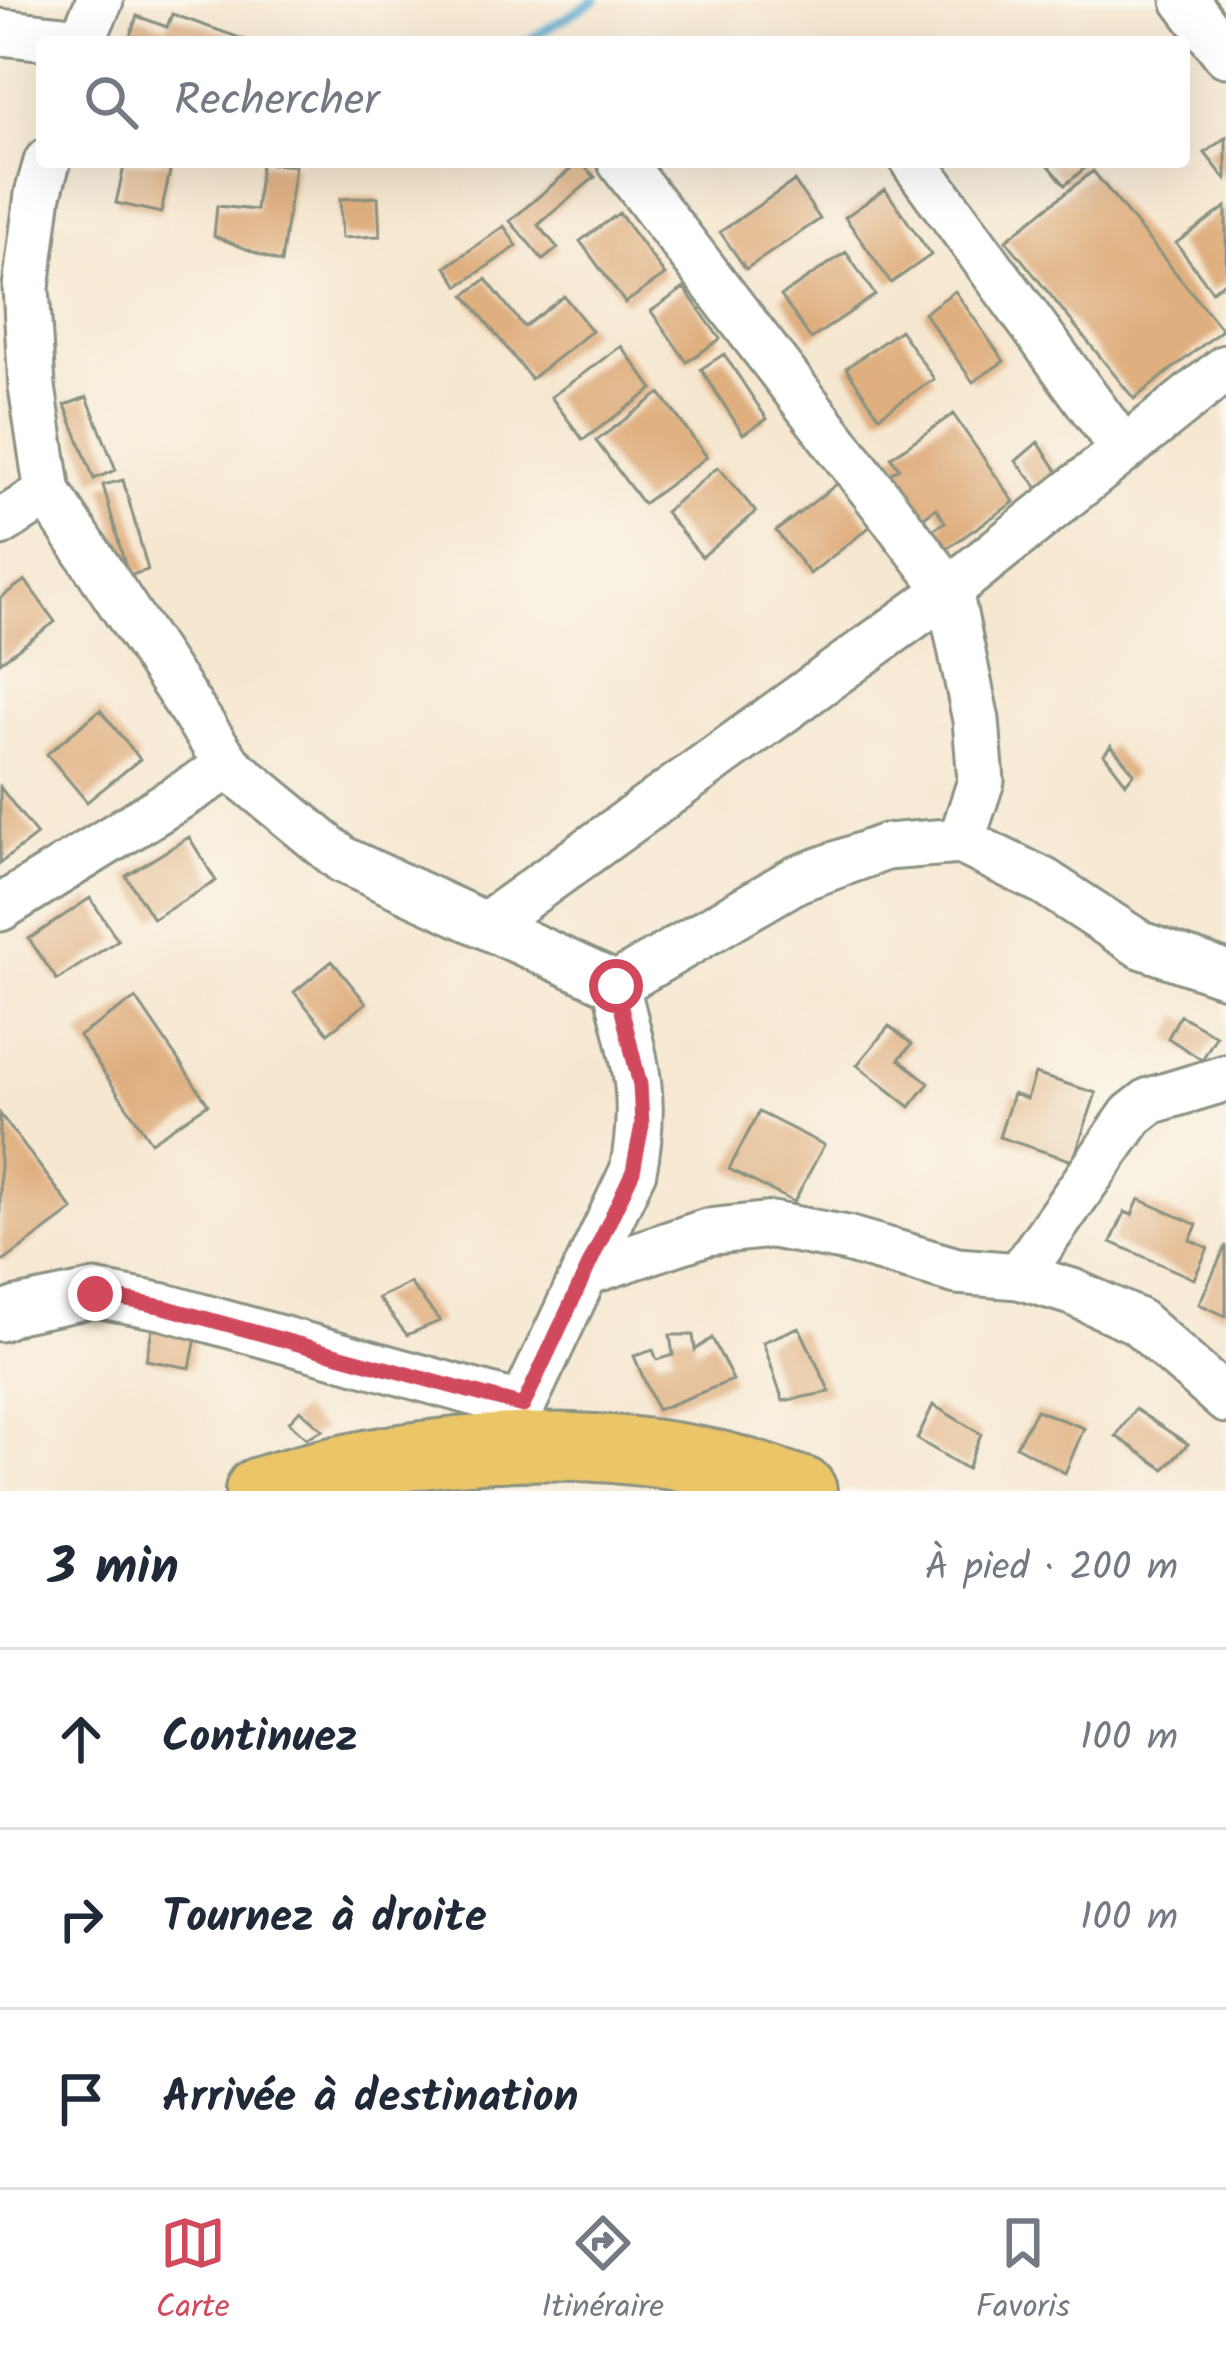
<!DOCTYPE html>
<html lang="fr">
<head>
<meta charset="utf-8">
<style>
	:root { --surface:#fff; --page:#f6f6f7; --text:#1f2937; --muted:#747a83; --line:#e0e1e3; --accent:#d1495b }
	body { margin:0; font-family:Kalam,sans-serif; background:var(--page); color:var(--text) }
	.stop { position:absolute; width:36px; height:36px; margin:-27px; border:9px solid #d1495b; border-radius:50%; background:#fff }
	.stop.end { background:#d1495b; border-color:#fff; box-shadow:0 3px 12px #0008 }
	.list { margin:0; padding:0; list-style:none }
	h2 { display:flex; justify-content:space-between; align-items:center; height:156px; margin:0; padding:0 48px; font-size:51px }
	h2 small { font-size:39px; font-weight:400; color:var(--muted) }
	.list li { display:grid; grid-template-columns:78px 1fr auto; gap:36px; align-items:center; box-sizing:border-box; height:180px; padding:0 48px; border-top:3px solid var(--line) }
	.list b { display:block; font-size:45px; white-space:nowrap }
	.list em { font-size:39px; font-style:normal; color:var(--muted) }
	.icon { flex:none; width:66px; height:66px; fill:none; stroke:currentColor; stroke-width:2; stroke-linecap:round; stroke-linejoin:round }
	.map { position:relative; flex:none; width:1226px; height:1491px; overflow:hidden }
	.search { position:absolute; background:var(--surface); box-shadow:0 12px 48px #0002; left:36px; right:36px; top:36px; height:132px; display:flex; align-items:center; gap:30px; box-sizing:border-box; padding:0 42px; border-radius:12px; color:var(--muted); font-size:45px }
	.sheet { height:696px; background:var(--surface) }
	nav { display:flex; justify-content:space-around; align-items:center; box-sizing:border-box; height:168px; border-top:3px solid var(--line); background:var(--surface); font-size:33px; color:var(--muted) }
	nav a { display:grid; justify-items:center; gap:6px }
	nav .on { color:var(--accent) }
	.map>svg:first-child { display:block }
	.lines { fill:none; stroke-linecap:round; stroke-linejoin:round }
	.stream { stroke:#53a7cf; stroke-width:9 }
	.building { fill:#dfaf7f }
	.minor-casing { stroke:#8a9282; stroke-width:51 }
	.highway-casing { stroke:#8a9282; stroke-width:72 }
	.minor { stroke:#fff; stroke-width:45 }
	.highway { stroke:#ebc669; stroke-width:66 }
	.route { stroke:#d1495b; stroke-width:15 }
</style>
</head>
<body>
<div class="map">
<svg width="1226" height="1491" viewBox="0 0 1226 1491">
	<rect width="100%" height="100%" fill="#fbf7ec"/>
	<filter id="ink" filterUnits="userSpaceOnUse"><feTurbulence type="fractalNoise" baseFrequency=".00833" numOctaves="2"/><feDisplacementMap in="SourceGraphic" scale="24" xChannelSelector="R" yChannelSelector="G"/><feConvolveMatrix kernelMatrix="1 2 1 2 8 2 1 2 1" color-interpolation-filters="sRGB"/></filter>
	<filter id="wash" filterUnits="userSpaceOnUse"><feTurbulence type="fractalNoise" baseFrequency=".004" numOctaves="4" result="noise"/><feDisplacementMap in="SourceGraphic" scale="48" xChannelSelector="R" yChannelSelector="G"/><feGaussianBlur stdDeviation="2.7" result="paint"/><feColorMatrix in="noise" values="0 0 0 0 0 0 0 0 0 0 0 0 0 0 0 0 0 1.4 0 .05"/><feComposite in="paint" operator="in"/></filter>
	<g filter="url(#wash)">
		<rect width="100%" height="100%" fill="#f6e7d0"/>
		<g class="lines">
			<path class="stream" d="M 525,42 L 595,0"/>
		</g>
		<g id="blocks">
			<path class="building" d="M 172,14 L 249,41 L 249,42 L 128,42 L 137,16 L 167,27 Z
				M 1226,137 L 1226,180 L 1205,153 Z
				M 125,162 L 172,162 L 161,213 L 116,203 Z
				M 579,162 L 595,177 L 538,225 L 558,248 L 543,260 L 510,221 Z
				M 1046,162 L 1092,162 L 1065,185 Z
				M 261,163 L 295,166 L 281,263 L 214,236 L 217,206 L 256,210 Z
				M 1093,171 L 1222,330 L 1134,399 L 1006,240 Z
				M 794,181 L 820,219 L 746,269 L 720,232 Z
				M 885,189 L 931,255 L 891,283 L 845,217 Z
				M 378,197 L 380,236 L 342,238 L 340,199 Z
				M 1226,207 L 1226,281 L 1212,291 L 1176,243 Z
				M 619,213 L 665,275 L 625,303 L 580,241 Z
				M 504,226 L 517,246 L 459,286 L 446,267 Z
				M 846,252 L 875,295 L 811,339 L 781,296 Z
				M 486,279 L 524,327 L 564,296 L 592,331 L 531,379 L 465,295 Z
				M 684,288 L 720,339 L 687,362 L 651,311 Z
				M 955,291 L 1004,361 L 973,382 L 924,313 Z
				M 900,330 L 934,379 L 879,416 L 846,368 Z
				M 621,346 L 653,389 L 583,440 L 551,397 Z
				M 724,354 L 767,419 L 743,434 L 701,369 Z
				M 660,393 L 707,457 L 643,504 L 596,441 Z
				M 87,397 L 116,470 L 94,479 L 65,405 Z
				M 953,414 L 1014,502 L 942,552 L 929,532 L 945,522 L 936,508 L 920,520 L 889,475 L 899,468 L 891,457 Z
				M 1038,442 L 1060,475 L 1045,497 L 1016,461 Z
				M 718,467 L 756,512 L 702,557 L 665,512 Z
				M 123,480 L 148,570 L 128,576 L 103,485 Z
				M 838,483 L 871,526 L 810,574 L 776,531 Z
				M 25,580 L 55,622 L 0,662 L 0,598 Z
				M 100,710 L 140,759 L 87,802 L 47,754 Z
				M 1111,745 L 1134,773 L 1126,783 L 1104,754 Z
				M 0,787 L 37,835 L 0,863 Z
				M 189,837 L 216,881 L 153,919 L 126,876 Z
				M 90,898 L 118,940 L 57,980 L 29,939 Z
				M 332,961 L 366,1003 L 328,1033 L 294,992 Z
				M 136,998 L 208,1104 L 151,1142 L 79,1036 Z
				M 1180,1015 L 1216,1036 L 1202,1060 L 1168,1038 Z
				M 889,1026 L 912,1044 L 899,1059 L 929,1083 L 910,1107 L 857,1065 Z
				M 1035,1074 L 1096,1093 L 1073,1161 L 999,1137 L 1013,1094 L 1027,1099 Z
				M 759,1112 L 824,1145 L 794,1202 L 729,1169 Z
				M 0,1114 L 73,1210 L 4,1261 L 0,1257 Z
				M 1139,1199 L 1197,1225 L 1190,1240 L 1208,1248 L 1194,1279 L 1111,1242 L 1125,1212 L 1132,1215 Z
				M 1226,1245 L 1226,1316 L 1199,1304 Z
				M 410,1283 L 440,1321 L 407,1335 L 378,1298 Z
				M 153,1325 L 197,1333 L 190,1368 L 146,1360 Z
				M 799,1327 L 830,1392 L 783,1401 L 763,1342 Z
				M 670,1335 L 693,1335 L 695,1350 L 712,1338 L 733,1380 L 657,1410 L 634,1356 L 653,1350 L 657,1360 L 673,1355 Z
				M 933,1405 L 981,1434 L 967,1469 L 917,1439 Z
				M 1135,1409 L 1188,1444 L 1164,1469 L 1116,1436 Z
				M 300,1410 L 323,1430 L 306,1438 L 289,1422 Z
				M 1036,1410 L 1084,1428 L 1065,1473 L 1016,1446 Z"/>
		</g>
	</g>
	<g filter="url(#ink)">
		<use href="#blocks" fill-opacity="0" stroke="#8a9282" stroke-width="3"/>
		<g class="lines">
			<defs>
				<path id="minor" d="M 1185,0 L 1226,54
					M 0,32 L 82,41
					M 81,42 L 100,0
					M 47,162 L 38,194 L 26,288 L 32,387 L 48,493 L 229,766 L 343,860 L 616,985 C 634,1059 648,1095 633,1171 L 502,1449
					M 621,162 L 949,590 L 976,720 L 981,781 L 961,841
					M 914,162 L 1123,449
					M 0,523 L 48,493
					M 0,908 L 229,766
					M 486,925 L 949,590 L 1226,368
					M 616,985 L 797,879 L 886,847 L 961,841 L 1045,882 L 1141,945 L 1226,974
					M 587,1272 L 707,1232 L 772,1225 L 847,1239 L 957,1271 L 1019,1276 L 1132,1115 L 1150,1101 L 1226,1078
					M 1019,1276 L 1072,1292 L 1137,1321 L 1226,1400
					M 0,1318 L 17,1310 L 95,1294 L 165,1307 L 523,1406"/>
				<path id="highway" d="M 259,1491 C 403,1446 566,1432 715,1464 C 744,1470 774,1482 803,1491"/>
			</defs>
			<use href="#minor" class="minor-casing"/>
			<use href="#highway" class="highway-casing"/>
			<use href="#minor" class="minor"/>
			<use href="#highway" class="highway"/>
		</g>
	</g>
	<g class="lines" filter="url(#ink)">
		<path class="route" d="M 95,1294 L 164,1307 L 523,1406 L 633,1171 L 642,1125 L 640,1085 L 616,986"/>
	</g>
</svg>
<div class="stop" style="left:616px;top:986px"></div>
<div class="stop end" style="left:95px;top:1294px"></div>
<div class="search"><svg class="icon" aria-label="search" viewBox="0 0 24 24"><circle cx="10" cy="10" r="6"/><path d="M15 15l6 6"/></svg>Rechercher</div>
</div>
<section class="sheet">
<h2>3 min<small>À pied · 200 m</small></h2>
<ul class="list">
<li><svg class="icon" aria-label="ahead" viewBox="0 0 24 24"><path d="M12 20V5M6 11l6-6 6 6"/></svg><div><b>Continuez</b></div><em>100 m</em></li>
<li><svg class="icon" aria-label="right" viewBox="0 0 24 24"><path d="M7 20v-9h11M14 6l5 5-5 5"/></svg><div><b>Tournez à droite</b></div><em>100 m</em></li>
<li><svg class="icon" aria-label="arrive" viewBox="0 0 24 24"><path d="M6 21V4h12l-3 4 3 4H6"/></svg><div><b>Arrivée à destination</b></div></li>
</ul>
</section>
<nav>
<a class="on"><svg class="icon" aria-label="map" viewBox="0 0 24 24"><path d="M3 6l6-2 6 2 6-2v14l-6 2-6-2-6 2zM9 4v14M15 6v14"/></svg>Carte</a>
<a><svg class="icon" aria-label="directions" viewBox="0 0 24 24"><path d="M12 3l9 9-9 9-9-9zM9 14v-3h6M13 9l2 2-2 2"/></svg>Itinéraire</a>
<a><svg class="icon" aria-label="saved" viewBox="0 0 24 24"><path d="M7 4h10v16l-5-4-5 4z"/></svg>Favoris</a>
</nav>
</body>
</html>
